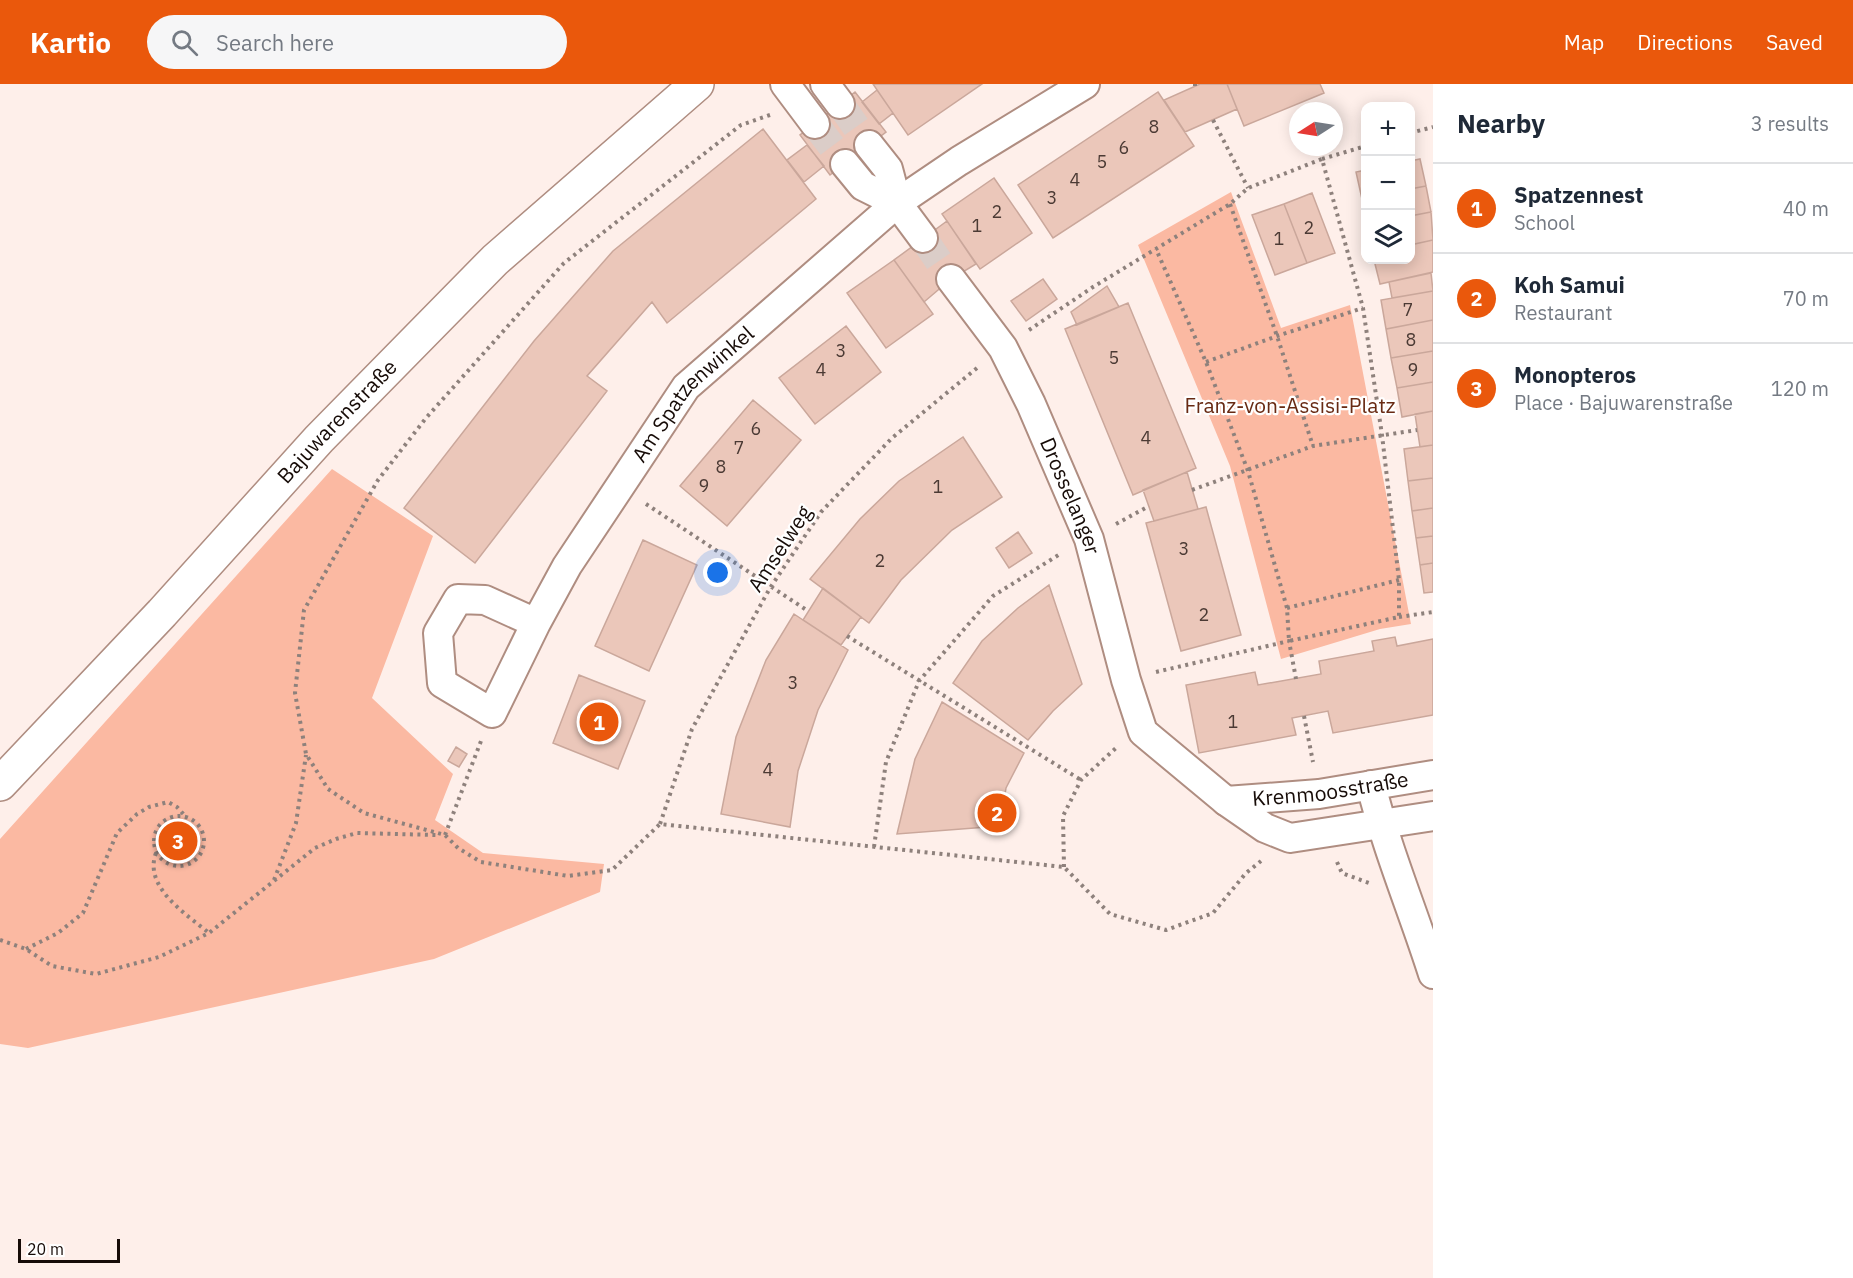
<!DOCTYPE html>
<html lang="en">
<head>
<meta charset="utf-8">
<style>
	:root { --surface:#fff; --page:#f6f6f7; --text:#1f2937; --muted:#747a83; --line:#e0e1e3; --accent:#ea580c }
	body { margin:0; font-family:"IBM Plex Sans",sans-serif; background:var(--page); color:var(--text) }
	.controls { position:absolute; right:18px; top:18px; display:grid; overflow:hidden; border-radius:12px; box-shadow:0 3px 15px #0003 }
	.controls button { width:54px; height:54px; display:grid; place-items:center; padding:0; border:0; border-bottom:2px solid var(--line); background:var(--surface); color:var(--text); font:30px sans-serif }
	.compass { position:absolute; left:1289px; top:18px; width:54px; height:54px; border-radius:50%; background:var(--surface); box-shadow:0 3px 15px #0003; rotate:258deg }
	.scale { position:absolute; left:18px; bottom:15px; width:102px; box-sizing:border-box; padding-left:6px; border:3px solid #160b07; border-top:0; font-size:16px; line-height:21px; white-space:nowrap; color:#160b07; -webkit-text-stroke:4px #fff; paint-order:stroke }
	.you { position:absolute; left:718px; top:489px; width:21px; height:21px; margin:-15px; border:4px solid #fff; border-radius:50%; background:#1a73e8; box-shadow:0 0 0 9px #1a73e833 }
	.badge { display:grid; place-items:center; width:39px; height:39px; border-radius:50%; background:var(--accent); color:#fff; font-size:20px; font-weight:700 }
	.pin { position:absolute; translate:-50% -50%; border:3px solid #fff; box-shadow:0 2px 6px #0006 }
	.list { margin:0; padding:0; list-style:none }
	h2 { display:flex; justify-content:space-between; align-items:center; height:78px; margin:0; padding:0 24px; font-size:26px }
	h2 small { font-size:20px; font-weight:400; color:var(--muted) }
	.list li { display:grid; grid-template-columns:39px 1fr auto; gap:18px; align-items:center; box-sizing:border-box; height:90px; padding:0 24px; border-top:2px solid var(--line) }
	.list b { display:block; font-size:22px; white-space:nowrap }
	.list p { margin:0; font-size:20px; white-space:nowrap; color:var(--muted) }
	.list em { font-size:20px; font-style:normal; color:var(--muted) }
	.icon { flex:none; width:33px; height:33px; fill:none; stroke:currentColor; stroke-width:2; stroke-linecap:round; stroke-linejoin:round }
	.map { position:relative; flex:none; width:1433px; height:1194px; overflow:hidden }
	header { display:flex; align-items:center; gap:36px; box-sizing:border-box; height:84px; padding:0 30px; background:var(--accent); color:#fff }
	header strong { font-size:28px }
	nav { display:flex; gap:33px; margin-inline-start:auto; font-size:21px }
	.search { width:420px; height:54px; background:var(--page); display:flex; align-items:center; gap:15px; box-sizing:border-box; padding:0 21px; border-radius:33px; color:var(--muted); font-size:22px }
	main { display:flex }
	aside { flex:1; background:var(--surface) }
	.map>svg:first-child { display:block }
	.green { fill:#fbb9a2 }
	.building { fill:#ebc7ba; stroke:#caa79b; stroke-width:1.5 }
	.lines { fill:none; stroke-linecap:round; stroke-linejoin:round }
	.minor-tunnel { stroke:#dbcdc8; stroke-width:28; stroke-dasharray:28 14; stroke-linecap:butt }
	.minor-casing { stroke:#af8d81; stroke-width:32 }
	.secondary-casing { stroke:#af8d81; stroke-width:36 }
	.path { stroke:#8e817c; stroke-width:4; stroke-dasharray:3 4.5; stroke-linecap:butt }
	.minor { stroke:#fff; stroke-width:28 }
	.secondary { stroke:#fff; stroke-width:33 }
	.labels { text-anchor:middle; stroke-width:4.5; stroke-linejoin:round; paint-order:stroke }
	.number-label { font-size:18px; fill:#4b3a34 }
	.street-label { font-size:21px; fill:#160b07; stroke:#fff }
	.park-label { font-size:21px; fill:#682a13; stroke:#fff }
</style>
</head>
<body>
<header>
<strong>Kartio</strong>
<div class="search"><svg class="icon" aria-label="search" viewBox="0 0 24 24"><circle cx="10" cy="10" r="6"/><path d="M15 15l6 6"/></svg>Search here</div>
<nav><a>Map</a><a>Directions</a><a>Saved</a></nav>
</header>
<main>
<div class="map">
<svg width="1433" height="1194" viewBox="0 0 1433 1194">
	<rect width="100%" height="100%" fill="#feefea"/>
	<path class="green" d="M 1231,108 L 1281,244 L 1350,221 L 1411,540 L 1380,545 L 1281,575 L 1230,382 L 1138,161 Z
		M 332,385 L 433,452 L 372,614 L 453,690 L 435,736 L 483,769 L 604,780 L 600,808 L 434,875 L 28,964 L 0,960 L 0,755 Z"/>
	<path class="building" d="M 873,0 L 982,0 L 908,51 Z
		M 1200,0 L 1227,0 L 1237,25 L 1185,48 L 1164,16 Z
		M 1227,0 L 1320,0 L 1324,9 L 1244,42 Z
		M 877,6 L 893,29 L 879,40 L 862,18 Z
		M 855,8 L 886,48 L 830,91 L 800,51 Z
		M 1158,8 L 1194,62 L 1053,154 L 1018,101 Z
		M 763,45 L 816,115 L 667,239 L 652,218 L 587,292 L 607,307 L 475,479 L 404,424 L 534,257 L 613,167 Z
		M 807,61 L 824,82 L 804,98 L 787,76 Z
		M 1420,75 L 1426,102 L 1410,105 L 1410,77 Z
		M 1366,86 L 1366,115 L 1362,115 L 1356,88 Z
		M 994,94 L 1032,149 L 980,185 L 942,130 Z
		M 1426,102 L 1431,128 L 1410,132 L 1410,105 Z
		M 1312,109 L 1335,169 L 1307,179 L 1284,120 Z
		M 1362,115 L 1366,115 L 1366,134 Z
		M 1284,120 L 1307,179 L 1275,191 L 1252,131 Z
		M 1431,128 L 1433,156 L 1410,161 L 1410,132 Z
		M 947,137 L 976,180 L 951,195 L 924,218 L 894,176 Z
		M 1433,156 L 1433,188 L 1380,200 L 1374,176 L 1410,176 L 1410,161 Z
		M 894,176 L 933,230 L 886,264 L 847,209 Z
		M 1431,189 L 1433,207 L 1392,214 L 1389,198 Z
		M 1043,195 L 1057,215 L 1026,237 L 1011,217 Z
		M 1107,202 L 1119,223 L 1077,241 L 1071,228 Z
		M 1433,207 L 1433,236 L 1386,245 L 1381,216 Z
		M 1128,219 L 1196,384 L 1133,411 L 1065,245 Z
		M 1433,236 L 1433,267 L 1391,274 L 1386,245 Z
		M 846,242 L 881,288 L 815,340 L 779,294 Z
		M 1433,267 L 1433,298 L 1397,304 L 1391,274 Z
		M 1433,298 L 1433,327 L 1402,333 L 1397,304 Z
		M 753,316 L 801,356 L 727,442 L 680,402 Z
		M 1433,327 L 1433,361 L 1420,363 L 1415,330 Z
		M 963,353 L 1002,413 L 952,446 L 901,496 L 869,539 L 810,495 L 860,435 L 899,397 Z
		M 1433,361 L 1433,394 L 1408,397 L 1404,365 Z
		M 1187,388 L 1198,425 L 1154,437 L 1143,406 Z
		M 1433,394 L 1433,424 L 1412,427 L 1408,397 Z
		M 1206,423 L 1241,551 L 1181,567 L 1146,439 Z
		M 1433,424 L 1433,452 L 1416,454 L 1412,427 Z
		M 1018,448 L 1032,469 L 1009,484 L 996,464 Z
		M 1433,452 L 1433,479 L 1420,481 L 1416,454 Z
		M 643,456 L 697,481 L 649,587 L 595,562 Z
		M 1433,479 L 1433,508 L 1424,509 L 1420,481 Z
		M 1049,501 L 1082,600 L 1053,627 L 1028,656 L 953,599 L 982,557 L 1018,524 Z
		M 823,504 L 861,533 L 841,561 L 803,536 Z
		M 794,530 L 848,566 L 818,626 L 798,687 L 790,743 L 721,730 L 736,653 L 766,576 Z
		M 1395,553 L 1397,562 L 1433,555 L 1433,631 L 1333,649 L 1328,627 L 1292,634 L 1296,651 L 1199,669 L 1186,601 L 1255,588 L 1258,601 L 1321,590 L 1319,577 L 1374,567 L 1372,557 Z
		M 579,591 L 645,617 L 618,685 L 553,659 Z
		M 942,618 L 1024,669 L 1006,704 L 1000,742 L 897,750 L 915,675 Z
		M 456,663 L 467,670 L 459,683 L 448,677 Z
		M168 757a10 10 0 1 1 20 0a10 10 0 1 1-20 0Z"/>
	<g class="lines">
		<path class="minor-tunnel" d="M 840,20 L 869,61
			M 815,40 L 845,80
			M 923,154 L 951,195"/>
		<defs>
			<g id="minor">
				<path d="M 785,0 L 815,40"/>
				<path d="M 825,0 L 840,20"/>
				<path d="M 869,61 L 888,85 L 897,119 L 923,154"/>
				<path d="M 845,80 L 863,102 L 897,119"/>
				<path id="s1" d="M 951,195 L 1003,264 L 1031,320 L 1089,455 L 1126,596 L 1143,648 L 1226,717 L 1265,744 L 1290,754 L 1433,732"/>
				<path id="s2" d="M 536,539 L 485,516 L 458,515 L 438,549 L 442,599 L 492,629 L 536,539 L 567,482 L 686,303 L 897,119 L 959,77 L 1085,0"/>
				<path d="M 1371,701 C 1387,766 1413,827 1433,890"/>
				<path id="s3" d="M 1226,717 L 1319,710 L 1433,691"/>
			</g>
			<g id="secondary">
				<path id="s4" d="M 0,700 L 162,529 L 319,355 L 495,176 L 697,0"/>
			</g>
		</defs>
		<use href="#minor" class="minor-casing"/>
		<use href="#secondary" class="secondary-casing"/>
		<path class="path" d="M 1195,0 L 1195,2
			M 770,31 L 741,41 L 564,179 L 426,334 L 378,396 L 304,526 L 295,609 L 306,670 L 328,705 L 364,729 L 445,751 L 458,764 L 481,778 L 568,792 L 612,786 L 660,740 L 1064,783 L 1110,830 L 1166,846 L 1213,829 L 1246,789 L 1261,777
			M 1213,36 L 1248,104
			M 1410,49 L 1433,43
			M 1322,75 L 1366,62
			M 1230,120 L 1277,252 L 1313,362
			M 1029,246 L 1093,203 L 1230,120 L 1248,104 L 1322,75 L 1363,224 L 1382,351 L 1399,496 L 1399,533 L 1289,557 L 1287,524 L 1248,387 L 1206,278 L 1156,165
			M 1206,278 L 1277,252 L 1363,224
			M 1192,406 L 1313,362 L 1417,346
			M 646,420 L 808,527
			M 1116,440 L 1149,422
			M 1287,524 L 1399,496
			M 1399,533 L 1433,528
			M 847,552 L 1081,696
			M 1156,588 L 1289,557 L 1296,595
			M 1304,632 L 1313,678
			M154 757a25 25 0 1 1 50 0a25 25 0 1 1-50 0Z
			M 660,740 L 692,645 L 770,504 L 821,428 L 892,354 L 977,284
			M 445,751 L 481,657
			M 874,763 L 886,678 L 919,597 L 993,512 L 1060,470
			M 156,769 C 143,803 186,830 209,849
			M 1337,778 L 1342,789 L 1369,799
			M 1064,783 L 1063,732 L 1081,696 L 1117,663
			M 274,796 L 296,739 L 306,671
			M 0,856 L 26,865 L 52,882 L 96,890 L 159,873 L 209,849 L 315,764 L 336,755 L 357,749 L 437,751
			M 26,865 L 58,849 L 83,829 L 117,749 L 137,730 L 149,723 L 168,718 L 177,723 L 186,733"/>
		<use href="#minor" class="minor"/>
		<use href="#secondary" class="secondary"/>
	</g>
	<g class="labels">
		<g class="number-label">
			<text x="1154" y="49">8</text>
			<text x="1124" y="70">6</text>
			<text x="1102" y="84">5</text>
			<text x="1075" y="102">4</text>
			<text x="1052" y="120">3</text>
			<text x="997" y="134">2</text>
			<text x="977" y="148">1</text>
			<text x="1309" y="150">2</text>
			<text x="1279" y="161">1</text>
			<text x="1408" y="232">7</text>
			<text x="1411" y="262">8</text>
			<text x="841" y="273">3</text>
			<text x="1114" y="280">5</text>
			<text x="821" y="292">4</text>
			<text x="1413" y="292">9</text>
			<text x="756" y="351">6</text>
			<text x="1146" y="360">4</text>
			<text x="739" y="370">7</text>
			<text x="721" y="389">8</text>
			<text x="704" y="408">9</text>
			<text x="938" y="409">1</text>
			<text x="1184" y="471">3</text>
			<text x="880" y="483">2</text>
			<text x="1204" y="537">2</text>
			<text x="793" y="605">3</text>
			<text x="1233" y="644">1</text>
			<text x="768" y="692">4</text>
		</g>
		<g class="street-label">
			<text dy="7" stroke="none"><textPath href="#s2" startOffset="610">Am Spatzenwinkel</textPath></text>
			<text dy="7" stroke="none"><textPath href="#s4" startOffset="495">Bajuwarenstraße</textPath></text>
			<text dy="7" stroke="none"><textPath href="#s1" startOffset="249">Drosselanger</textPath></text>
			<text transform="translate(780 465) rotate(-57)" y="7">Amselweg</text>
			<text dy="7" stroke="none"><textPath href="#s3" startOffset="105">Krenmoosstraße</textPath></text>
		</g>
		<g class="park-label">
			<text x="1290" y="329">Franz-von-Assisi-Platz</text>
		</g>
	</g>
</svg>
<div class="controls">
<button>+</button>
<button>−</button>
<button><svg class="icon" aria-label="layers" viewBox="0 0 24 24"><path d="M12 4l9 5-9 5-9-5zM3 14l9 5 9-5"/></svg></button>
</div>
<svg class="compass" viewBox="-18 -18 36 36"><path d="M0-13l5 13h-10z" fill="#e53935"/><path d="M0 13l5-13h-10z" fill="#747a83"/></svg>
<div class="scale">20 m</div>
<div class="you"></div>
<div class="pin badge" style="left:599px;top:638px">1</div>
<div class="pin badge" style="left:997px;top:729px">2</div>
<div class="pin badge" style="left:178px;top:757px">3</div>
</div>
<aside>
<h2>Nearby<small>3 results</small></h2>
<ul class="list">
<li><span class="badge">1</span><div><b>Spatzennest</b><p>School</p></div><em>40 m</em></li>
<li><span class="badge">2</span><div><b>Koh Samui</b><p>Restaurant</p></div><em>70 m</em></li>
<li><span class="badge">3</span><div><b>Monopteros</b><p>Place · Bajuwarenstraße</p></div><em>120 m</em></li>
</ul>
</aside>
</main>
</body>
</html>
